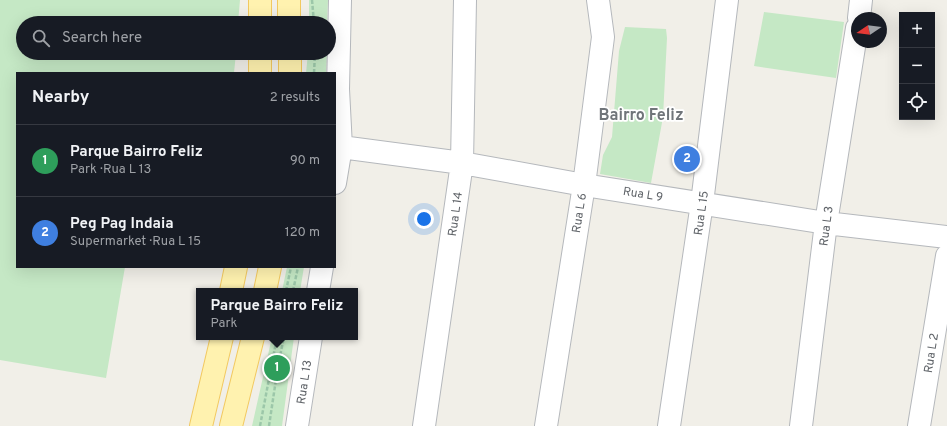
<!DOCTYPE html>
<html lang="en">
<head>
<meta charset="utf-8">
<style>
	:root { --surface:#171b24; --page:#20242c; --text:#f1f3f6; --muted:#9ea1a6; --line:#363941; --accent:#7c3aed }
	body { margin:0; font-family:Overpass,sans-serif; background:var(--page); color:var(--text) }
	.controls { position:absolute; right:12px; top:12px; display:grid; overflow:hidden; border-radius:0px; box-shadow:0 4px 16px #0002 }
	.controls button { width:36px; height:36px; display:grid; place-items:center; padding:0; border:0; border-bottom:1px solid var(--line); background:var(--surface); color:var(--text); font:20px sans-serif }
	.compass { position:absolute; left:851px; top:12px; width:36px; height:36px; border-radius:50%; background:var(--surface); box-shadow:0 4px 16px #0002; rotate:257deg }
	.you { position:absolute; left:424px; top:219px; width:14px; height:14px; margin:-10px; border:3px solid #fff; border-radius:50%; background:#1a73e8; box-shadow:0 0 0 6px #1a73e833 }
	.badge { display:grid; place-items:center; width:26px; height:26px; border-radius:50%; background:var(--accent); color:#fff; font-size:13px; font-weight:700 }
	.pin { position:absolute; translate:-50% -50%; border:2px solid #fff; box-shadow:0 1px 4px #0006 }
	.popup { position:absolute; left:196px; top:288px; width:162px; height:52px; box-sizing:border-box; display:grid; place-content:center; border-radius:0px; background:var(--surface); filter:drop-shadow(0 1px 3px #0005); font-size:13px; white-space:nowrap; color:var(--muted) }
	.popup b { font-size:15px; color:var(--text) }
	.popup::after { content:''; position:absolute; left:50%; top:100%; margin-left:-8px; border:8px solid transparent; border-top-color:var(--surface) }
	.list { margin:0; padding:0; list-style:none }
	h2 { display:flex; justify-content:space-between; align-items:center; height:52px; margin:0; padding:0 16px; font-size:17px }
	h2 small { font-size:13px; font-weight:400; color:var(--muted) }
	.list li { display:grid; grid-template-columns:26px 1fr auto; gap:12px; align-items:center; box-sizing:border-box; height:72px; padding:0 16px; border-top:1px solid var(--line) }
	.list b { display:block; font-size:15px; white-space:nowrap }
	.list p { margin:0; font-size:13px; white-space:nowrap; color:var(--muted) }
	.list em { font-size:13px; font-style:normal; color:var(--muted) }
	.icon { flex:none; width:22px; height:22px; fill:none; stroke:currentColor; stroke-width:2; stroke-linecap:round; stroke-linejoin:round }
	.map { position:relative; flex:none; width:947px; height:426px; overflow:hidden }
	.search { position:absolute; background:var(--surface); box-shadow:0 4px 16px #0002; left:16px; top:16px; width:320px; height:44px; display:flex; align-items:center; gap:10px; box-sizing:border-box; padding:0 14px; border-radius:22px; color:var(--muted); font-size:15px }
	.panel { position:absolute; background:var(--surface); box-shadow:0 4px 16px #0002; left:16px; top:72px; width:320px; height:196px; border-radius:0px }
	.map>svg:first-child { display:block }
	.green { fill:#c5e8c5 }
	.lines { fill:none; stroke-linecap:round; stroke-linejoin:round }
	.minor-casing { stroke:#b5b8bc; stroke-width:24 }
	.major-casing { stroke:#f2c960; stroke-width:24 }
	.path { stroke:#9cc7a9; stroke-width:2.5; stroke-dasharray:4 2; stroke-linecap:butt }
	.minor { stroke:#fff; stroke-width:22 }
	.major { stroke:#fff2af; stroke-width:22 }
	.labels { text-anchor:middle; stroke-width:3.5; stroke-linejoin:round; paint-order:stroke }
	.street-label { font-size:12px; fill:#5f6368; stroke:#fff }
	.district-label { font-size:16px; font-weight:bold; fill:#70757a; stroke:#fff }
</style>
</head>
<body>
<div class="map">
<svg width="947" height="426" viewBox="0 0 947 426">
	<rect width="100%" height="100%" fill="#f1efe8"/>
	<path class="green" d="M 0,0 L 240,0 L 238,23 L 23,23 L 23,53 L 236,53 L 234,73 L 17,73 L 17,267 L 125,267 L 106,378 L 0,360 Z
		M 309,0 L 328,0 L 327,23 L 309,23 Z
		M 764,12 L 844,22 L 836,78 L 754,66 Z
		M 625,27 L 666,29 L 667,38 L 663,117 L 651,183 L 600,174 L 603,155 L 612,137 L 619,51 Z
		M 308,53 L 327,53 L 326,73 L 306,73 Z
		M 287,267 L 304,267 L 300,291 L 282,291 Z
		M 272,337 L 294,337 L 282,426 L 252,426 Z"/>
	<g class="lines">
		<defs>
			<path id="minor" d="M 859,18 L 861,0
				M 341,147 L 462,163 L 584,185 L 826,223 L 947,237
				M 335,183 L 341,147 L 338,89 L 340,0
				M 318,291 L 322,267
				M 297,426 L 311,337
				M 424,426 L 462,163 L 465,0
				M 546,426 L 584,185 L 603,37 L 598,0
				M 669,426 L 702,203 L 727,0
				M 801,426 L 826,223 L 857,28
				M 919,426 L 947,256"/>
			<path id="major" d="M 289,0 L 289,23
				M 260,23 L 260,0
				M 290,53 L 290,73
				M 260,73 L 260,53
				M 231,291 L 236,267
				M 265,291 L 270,267
				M 201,426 L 222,337
				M 231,426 L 253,337"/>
		</defs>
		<use href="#minor" class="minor-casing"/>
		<use href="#major" class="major-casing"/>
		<path class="path" d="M 312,0 L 314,23
			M 314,73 L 315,53
			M 286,291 L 291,267
			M 293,291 L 298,267
			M 260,426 L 277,337
			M 269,426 L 278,366 L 284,337"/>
		<use href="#minor" class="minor"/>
		<use href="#major" class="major"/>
	</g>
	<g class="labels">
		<g class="street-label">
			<text transform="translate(643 194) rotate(9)" y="4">Rua L 9</text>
			<text transform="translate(579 213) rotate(-81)" y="4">Rua L 6</text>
			<text transform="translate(701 213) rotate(-82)" y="4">Rua L 15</text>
			<text transform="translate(455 214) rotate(-82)" y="4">Rua L 14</text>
			<text transform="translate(826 226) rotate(-82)" y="4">Rua L 3</text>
			<text transform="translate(931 353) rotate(-81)" y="4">Rua L 2</text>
			<text transform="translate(304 382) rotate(-81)" y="4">Rua L 13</text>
		</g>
		<g class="district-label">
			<text x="641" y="120">Bairro Feliz</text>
		</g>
	</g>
</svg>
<div class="controls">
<button>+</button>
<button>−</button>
<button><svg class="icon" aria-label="locate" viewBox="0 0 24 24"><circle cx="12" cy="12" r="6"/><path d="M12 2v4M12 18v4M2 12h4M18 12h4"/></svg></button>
</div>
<svg class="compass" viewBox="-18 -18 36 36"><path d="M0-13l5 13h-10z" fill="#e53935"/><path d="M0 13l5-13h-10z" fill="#9ea1a6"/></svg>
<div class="you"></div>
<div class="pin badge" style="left:277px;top:368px;background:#2e9e5b">1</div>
<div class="popup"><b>Parque Bairro Feliz</b>Park</div>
<div class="pin badge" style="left:687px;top:159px;background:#3f7fe0">2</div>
<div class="search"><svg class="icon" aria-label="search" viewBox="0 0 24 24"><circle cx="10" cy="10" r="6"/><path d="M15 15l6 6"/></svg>Search here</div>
<section class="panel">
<h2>Nearby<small>2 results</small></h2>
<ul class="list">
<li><span class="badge" style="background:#2e9e5b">1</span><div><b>Parque Bairro Feliz</b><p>Park · Rua L 13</p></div><em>90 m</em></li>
<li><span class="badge" style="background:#3f7fe0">2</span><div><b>Peg Pag Indaia</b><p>Supermarket · Rua L 15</p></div><em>120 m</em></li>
</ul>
</section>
</div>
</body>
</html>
